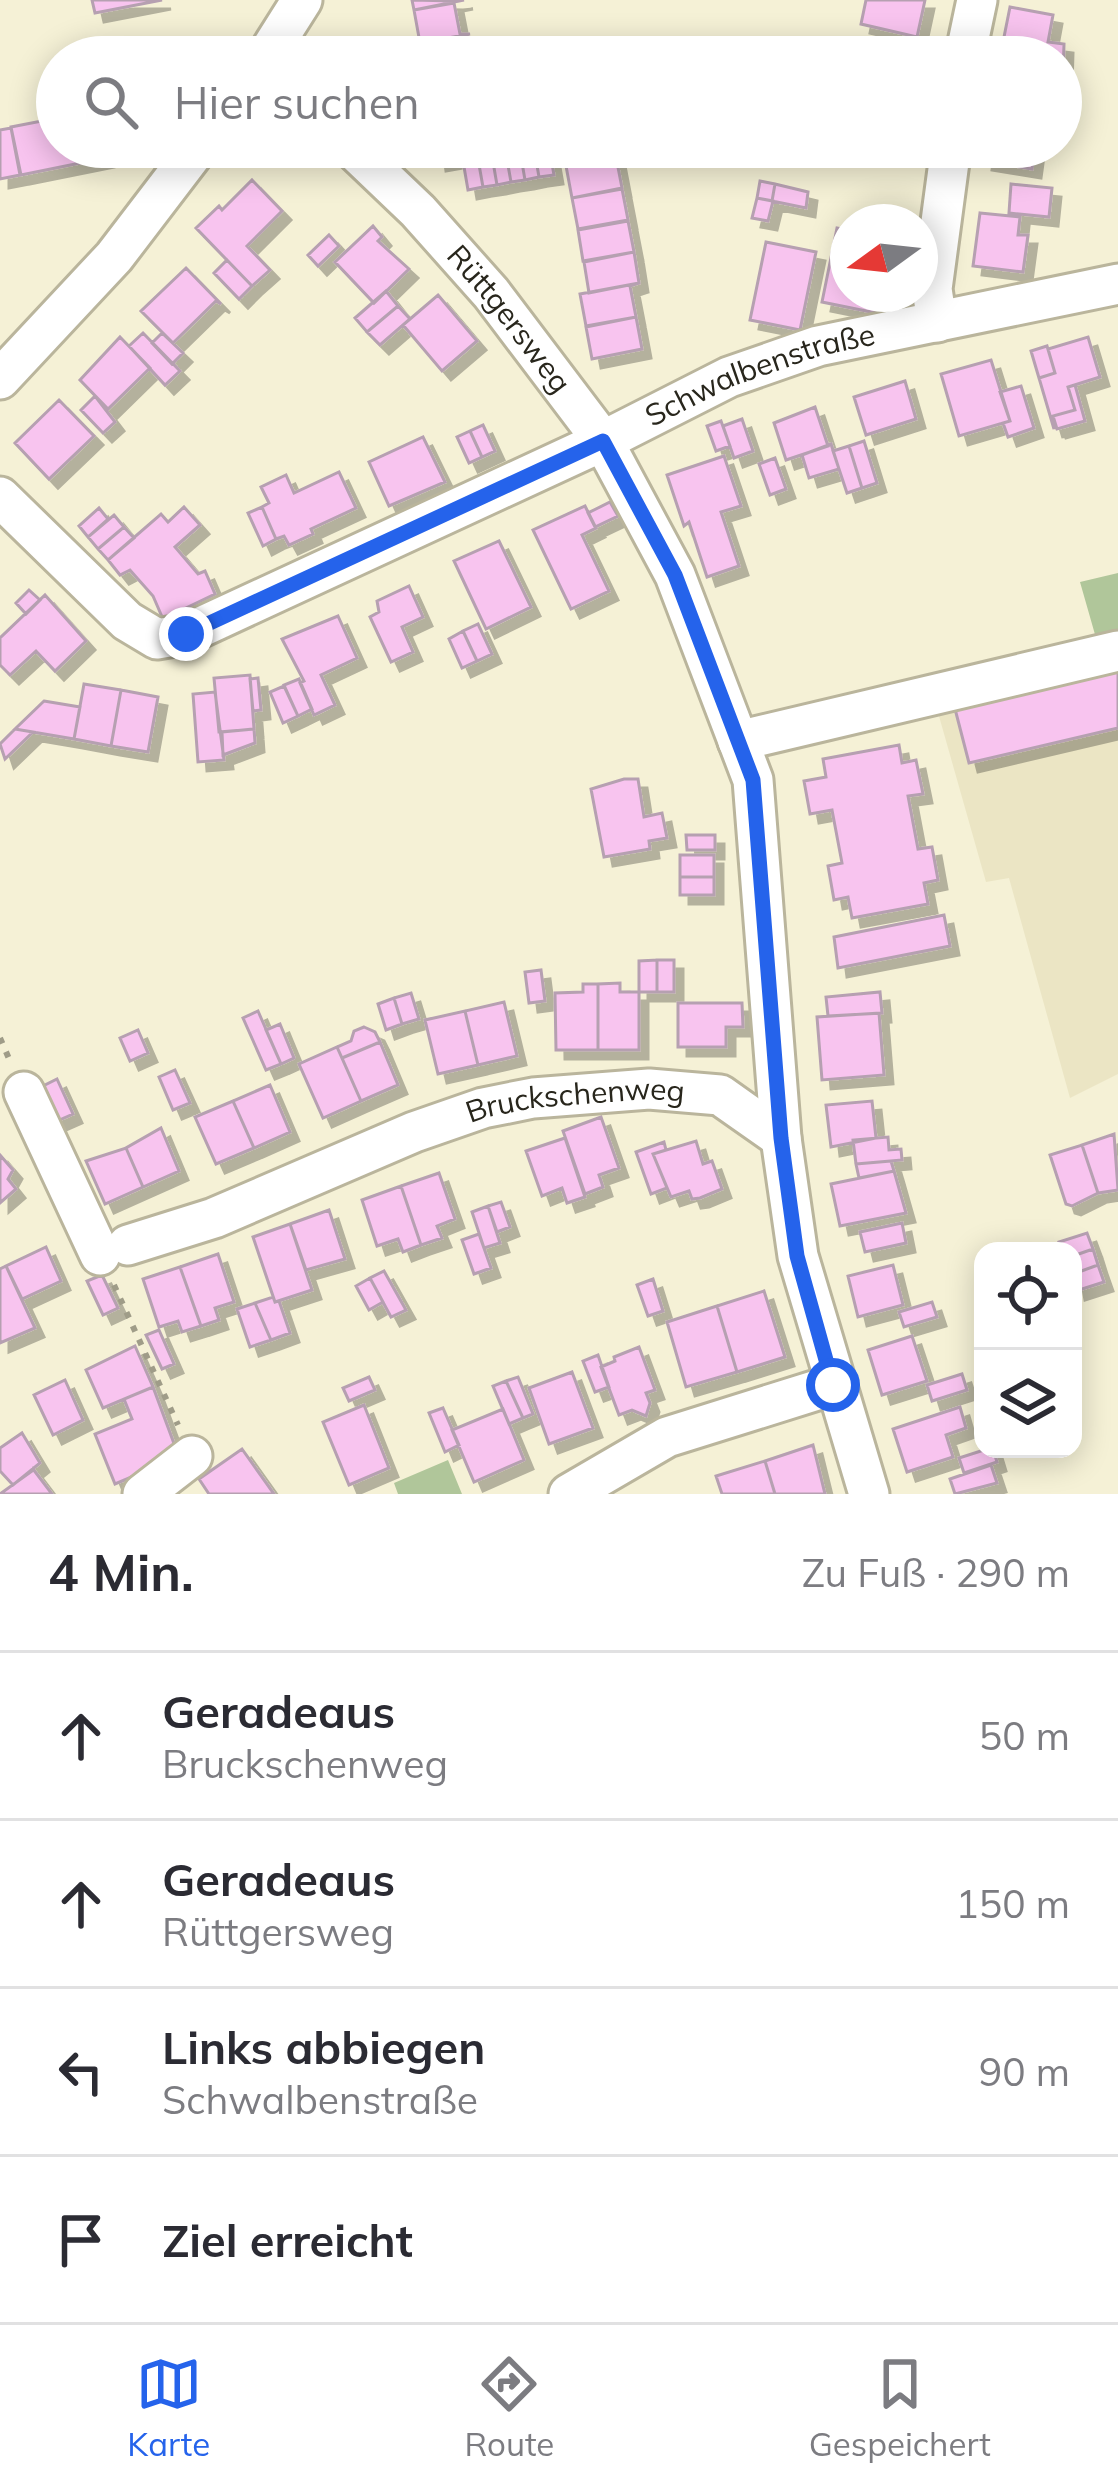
<!DOCTYPE html>
<html lang="de">
<head>
<meta charset="utf-8">
<style>
	:root { --surface:#fff; --page:#f7f7f7; --text:#2b2b33; --muted:#7c7c81; --line:#e1e1e2; --accent:#2563eb }
	body { margin:0; font-family:Mulish,sans-serif; background:var(--page); color:var(--text) }
	.controls { position:absolute; right:36px; bottom:36px; display:grid; overflow:hidden; border-radius:24px; box-shadow:0 6px 30px #0003 }
	.controls button { width:108px; height:108px; display:grid; place-items:center; padding:0; border:0; border-bottom:3px solid var(--line); background:var(--surface); color:var(--text); font:60px sans-serif }
	.compass { position:absolute; left:830px; top:204px; width:108px; height:108px; border-radius:50%; background:var(--surface); box-shadow:0 6px 30px #0003; rotate:255deg }
	.stop { position:absolute; width:36px; height:36px; margin:-27px; border:9px solid #2563eb; border-radius:50%; background:#fff }
	.stop.end { background:#2563eb; border-color:#fff; box-shadow:0 3px 12px #0008 }
	.list { margin:0; padding:0; list-style:none }
	h2 { display:flex; justify-content:space-between; align-items:center; height:156px; margin:0; padding:0 48px; font-size:51px }
	h2 small { font-size:39px; font-weight:400; color:var(--muted) }
	.list li { display:grid; grid-template-columns:78px 1fr auto; gap:36px; align-items:center; box-sizing:border-box; height:168px; padding:0 48px; border-top:3px solid var(--line) }
	.list b { display:block; font-size:45px; white-space:nowrap }
	.list p { margin:0; font-size:39px; white-space:nowrap; color:var(--muted) }
	.list em { font-size:39px; font-style:normal; color:var(--muted) }
	.icon { flex:none; width:66px; height:66px; fill:none; stroke:currentColor; stroke-width:2; stroke-linecap:round; stroke-linejoin:round }
	.map { position:relative; flex:none; width:1118px; height:1494px; overflow:hidden }
	.search { position:absolute; background:var(--surface); box-shadow:0 6px 30px #0003; left:36px; right:36px; top:36px; height:132px; display:flex; align-items:center; gap:30px; box-sizing:border-box; padding:0 42px; border-radius:66px; color:var(--muted); font-size:45px }
	.sheet { height:828px; background:var(--surface) }
	nav { display:flex; justify-content:space-around; align-items:center; box-sizing:border-box; height:168px; border-top:3px solid var(--line); background:var(--surface); font-size:33px; color:var(--muted) }
	nav a { display:grid; justify-items:center; gap:6px }
	nav .on { color:var(--accent) }
	.map>svg:first-child { display:block }
	.built { fill:#ebe5c4 }
	.green { fill:#b0c69a }
	.building { fill:#f8c4ef; stroke:#b6a0b1; stroke-width:3; filter:url(#shadow) }
	.lines { fill:none; stroke-linecap:round; stroke-linejoin:round }
	.minor-casing { stroke:#bab59c; stroke-width:45 }
	.path { stroke:#9f9c88; stroke-width:6; stroke-dasharray:6 9; stroke-linecap:butt }
	.minor { stroke:#fff; stroke-width:39 }
	.route { stroke:#2563eb; stroke-width:15 }
	.labels { text-anchor:middle; stroke-width:9; stroke-linejoin:round; paint-order:stroke }
	.street-label { font-size:30px; fill:#28261c; stroke:#fefdf8 }
</style>
</head>
<body>
<div class="map">
<svg width="1118" height="1494" viewBox="0 0 1118 1494">
	<defs>
		<filter id="shadow"><feDropShadow dx="9" dy="9" stdDeviation="0" flood-color="#0004"/></filter>
	</defs>
	<rect width="100%" height="100%" fill="#f5f1d6"/>
	<path class="built" d="M 1118,660 L 1118,1074 L 1070,1098 L 1009,878 L 986,882 L 935,702 Z"/>
	<path class="green" d="M 1118,573 L 1118,639 L 1098,645 L 1080,582 Z
		M 448,1460 L 462,1494 L 398,1494 L 394,1483 Z"/>
	<path class="building" d="M 92,0 L 162,0 L 95,13 Z
		M 412,0 L 454,1 L 464,0 L 414,10 Z
		M 866,0 L 925,0 L 917,37 L 861,24 Z
		M 454,3 L 460,34 L 470,34 L 420,43 L 414,10 Z
		M 1010,7 L 1053,15 L 1048,42 L 1064,44 L 1063,76 L 1061,57 L 1000,57 Z
		M 461,36 L 464,57 L 422,57 L 420,44 Z
		M 57,118 L 57,147 L 103,147 L 105,158 L 21,175 L 11,127 Z
		M 11,128 L 20,175 L 0,179 L 0,130 Z
		M 435,147 L 481,147 L 482,154 L 437,162 Z
		M 549,147 L 554,175 L 539,177 L 534,148 Z
		M 985,147 L 1035,147 L 1032,169 L 983,161 Z
		M 534,148 L 539,177 L 525,180 L 520,151 Z
		M 520,151 L 525,180 L 511,182 L 506,154 Z
		M 506,154 L 511,182 L 497,185 L 492,156 Z
		M 492,156 L 497,185 L 483,187 L 478,159 Z
		M 616,157 L 622,188 L 572,198 L 566,166 Z
		M 478,159 L 483,187 L 468,190 L 463,161 Z
		M 252,180 L 282,211 L 247,246 L 270,270 L 252,286 L 196,228 L 219,206 L 222,210 Z
		M 760,181 L 775,184 L 772,201 L 757,198 Z
		M 775,184 L 808,192 L 806,208 L 772,201 Z
		M 1011,184 L 1052,188 L 1049,217 L 1009,213 Z
		M 622,189 L 628,220 L 578,229 L 572,198 Z
		M 757,198 L 773,201 L 768,221 L 752,218 Z
		M 980,213 L 1020,217 L 1018,235 L 1028,235 L 1023,272 L 973,266 Z
		M 628,221 L 634,252 L 583,261 L 578,230 Z
		M 373,226 L 382,237 L 378,241 L 409,269 L 374,303 L 335,262 Z
		M 837,228 L 848,230 L 848,294 L 880,294 L 876,313 L 822,302 Z
		M 329,235 L 339,246 L 318,266 L 308,255 Z
		M 766,242 L 816,252 L 800,330 L 750,320 Z
		M 634,252 L 639,283 L 589,293 L 584,262 Z
		M 227,260 L 252,286 L 239,299 L 214,273 Z
		M 186,268 L 221,304 L 216,301 L 173,343 L 141,311 Z
		M 639,283 L 630,286 L 636,317 L 586,326 L 580,294 Z
		M 386,291 L 398,306 L 367,332 L 355,318 Z
		M 438,295 L 477,341 L 442,371 L 403,325 Z
		M 398,306 L 410,319 L 380,345 L 367,332 Z
		M 636,317 L 642,349 L 592,359 L 586,327 Z
		M 143,333 L 180,371 L 165,385 L 129,346 Z
		M 162,333 L 183,353 L 172,364 L 152,343 Z
		M 120,337 L 150,368 L 108,409 L 80,380 Z
		M 1088,337 L 1100,377 L 1068,387 L 1075,410 L 1053,416 L 1054,429 L 1039,378 L 1055,373 L 1048,349 Z
		M 1047,346 L 1055,373 L 1039,378 L 1031,351 Z
		M 991,360 L 1010,421 L 959,436 L 941,374 Z
		M 905,381 L 916,419 L 866,435 L 854,397 Z
		M 1075,385 L 1085,421 L 1057,429 L 1053,416 L 1075,410 L 1068,387 Z
		M 1021,386 L 1034,428 L 1008,437 L 1003,423 L 1010,421 L 1000,392 Z
		M 95,396 L 115,422 L 103,433 L 81,410 Z
		M 59,400 L 94,436 L 49,479 L 15,443 Z
		M 815,407 L 828,446 L 786,460 L 774,423 Z
		M 742,419 L 753,451 L 734,458 L 723,426 Z
		M 721,421 L 730,446 L 716,451 L 707,426 Z
		M 483,425 L 495,451 L 482,457 L 470,431 Z
		M 470,431 L 482,457 L 469,463 L 457,437 Z
		M 423,437 L 445,482 L 389,506 L 369,462 Z
		M 864,441 L 877,483 L 862,488 L 849,446 Z
		M 831,444 L 839,469 L 809,478 L 802,455 Z
		M 849,446 L 862,488 L 847,493 L 833,451 Z
		M 724,456 L 741,506 L 721,512 L 739,566 L 707,577 L 689,522 L 684,526 L 667,475 Z
		M 775,458 L 786,489 L 770,495 L 759,464 Z
		M 339,472 L 356,508 L 311,529 L 313,534 L 289,545 L 284,536 L 276,539 L 262,507 L 269,503 L 261,487 L 286,475 L 294,493 Z
		M 610,502 L 618,516 L 595,527 L 588,513 Z
		M 585,506 L 596,528 L 582,535 L 609,591 L 571,609 L 533,530 Z
		M 184,507 L 200,525 L 175,547 L 198,574 L 205,571 L 215,594 L 163,619 L 153,596 L 130,570 L 120,575 L 108,560 L 161,514 L 168,522 Z
		M 262,507 L 276,539 L 263,546 L 248,513 Z
		M 99,508 L 108,519 L 88,537 L 79,526 Z
		M 114,515 L 124,527 L 98,549 L 88,537 Z
		M 124,527 L 134,538 L 108,560 L 98,549 Z
		M 499,541 L 531,607 L 486,629 L 454,561 Z
		M 409,586 L 423,617 L 402,627 L 413,652 L 391,662 L 370,617 L 379,612 L 377,601 Z
		M 29,590 L 40,600 L 26,614 L 16,603 Z
		M 45,595 L 86,641 L 55,671 L 36,651 L 10,675 L 0,665 L 0,638 Z
		M 338,616 L 357,658 L 321,675 L 335,705 L 314,715 L 300,683 L 304,681 L 282,639 Z
		M 478,624 L 492,654 L 477,661 L 463,631 Z
		M 463,631 L 477,661 L 462,668 L 449,639 Z
		M 1118,668 L 1118,728 L 969,763 L 954,705 Z
		M 250,675 L 254,729 L 219,732 L 214,678 Z
		M 258,678 L 261,710 L 253,711 L 250,679 Z
		M 299,679 L 312,709 L 298,716 L 284,685 Z
		M 84,684 L 121,690 L 111,746 L 74,739 Z
		M 284,686 L 298,716 L 283,723 L 270,692 Z
		M 121,690 L 158,697 L 148,752 L 111,746 Z
		M 215,692 L 224,760 L 198,762 L 193,694 Z
		M 44,701 L 80,707 L 74,739 L 15,729 Z
		M 15,729 L 33,732 L 5,759 L 0,744 Z
		M 254,729 L 255,743 L 223,755 L 222,732 Z
		M 899,745 L 902,763 L 916,760 L 923,794 L 908,796 L 918,849 L 932,847 L 938,880 L 924,883 L 928,904 L 852,918 L 848,897 L 834,900 L 828,866 L 842,863 L 832,810 L 810,814 L 804,781 L 826,777 L 823,759 Z
		M 624,779 L 638,779 L 644,817 L 662,813 L 667,838 L 649,841 L 650,849 L 604,857 L 591,789 Z
		M 686,835 L 715,835 L 715,850 L 687,850 Z
		M 680,855 L 714,855 L 714,877 L 680,877 Z
		M 680,877 L 714,877 L 714,895 L 680,895 Z
		M 944,915 L 950,946 L 838,968 L 834,937 Z
		M 657,960 L 674,960 L 674,992 L 657,992 Z
		M 657,960 L 657,992 L 639,992 L 639,961 Z
		M 541,970 L 545,1001 L 529,1003 L 525,972 Z
		M 620,983 L 620,992 L 639,992 L 639,1050 L 598,1050 L 598,984 Z
		M 583,984 L 598,984 L 598,1050 L 556,1050 L 555,993 L 583,992 Z
		M 880,992 L 882,1013 L 828,1016 L 826,997 Z
		M 411,993 L 419,1019 L 402,1024 L 394,998 Z
		M 394,998 L 402,1024 L 386,1030 L 378,1004 Z
		M 504,1002 L 517,1056 L 478,1065 L 465,1011 Z
		M 678,1003 L 742,1003 L 743,1027 L 726,1027 L 726,1047 L 678,1047 Z
		M 258,1011 L 281,1064 L 266,1070 L 243,1018 Z
		M 465,1011 L 478,1065 L 438,1074 L 425,1020 Z
		M 879,1013 L 884,1075 L 822,1080 L 817,1017 Z
		M 280,1024 L 294,1058 L 281,1064 L 266,1030 Z
		M 364,1027 L 375,1032 L 380,1042 L 342,1058 L 337,1047 L 351,1041 L 354,1031 Z
		M 138,1030 L 148,1053 L 130,1061 L 120,1038 Z
		M 380,1042 L 398,1085 L 361,1101 L 342,1058 Z
		M 337,1047 L 361,1101 L 323,1118 L 299,1064 Z
		M 175,1070 L 190,1103 L 173,1110 L 159,1077 Z
		M 57,1079 L 73,1114 L 48,1125 L 33,1091 Z
		M 270,1085 L 290,1132 L 254,1148 L 233,1101 Z
		M 233,1101 L 254,1148 L 216,1164 L 195,1117 Z
		M 872,1101 L 876,1138 L 831,1147 L 826,1105 Z
		M 601,1117 L 619,1168 L 599,1175 L 603,1187 L 585,1194 L 563,1131 Z
		M 161,1128 L 179,1171 L 143,1187 L 126,1148 Z
		M 1114,1134 L 1118,1190 L 1098,1193 L 1082,1145 Z
		M 888,1137 L 889,1150 L 901,1149 L 902,1160 L 856,1164 L 853,1140 Z
		M 565,1138 L 585,1197 L 567,1203 L 562,1188 L 542,1196 L 526,1151 Z
		M 696,1141 L 703,1164 L 712,1161 L 722,1189 L 700,1198 L 692,1199 L 689,1191 L 671,1197 L 653,1154 Z
		M 664,1142 L 666,1150 L 653,1154 L 667,1188 L 651,1194 L 636,1152 Z
		M 1082,1145 L 1098,1193 L 1072,1206 L 1066,1204 L 1050,1155 Z
		M 126,1148 L 143,1187 L 105,1204 L 86,1161 Z
		M 0,1155 L 13,1170 L 8,1179 L 16,1189 L 0,1203 Z
		M 891,1161 L 894,1171 L 859,1178 L 856,1164 Z
		M 894,1171 L 906,1213 L 840,1226 L 831,1184 Z
		M 439,1173 L 455,1219 L 437,1226 L 442,1238 L 421,1245 L 401,1186 Z
		M 401,1186 L 421,1245 L 403,1252 L 398,1239 L 377,1246 L 362,1200 Z
		M 501,1202 L 510,1227 L 497,1232 L 488,1206 Z
		M 488,1206 L 500,1243 L 484,1248 L 472,1212 Z
		M 329,1210 L 345,1259 L 306,1270 L 290,1224 Z
		M 902,1223 L 906,1243 L 865,1252 L 860,1232 Z
		M 290,1224 L 312,1290 L 275,1302 L 253,1237 Z
		M 1087,1233 L 1093,1249 L 1073,1256 L 1073,1251 L 1062,1251 L 1059,1242 Z
		M 479,1234 L 491,1268 L 474,1274 L 462,1240 Z
		M 46,1247 L 61,1281 L 22,1299 L 6,1266 Z
		M 1093,1249 L 1098,1265 L 1073,1274 L 1073,1256 Z
		M 218,1254 L 234,1302 L 215,1308 L 219,1320 L 201,1326 L 180,1267 Z
		M 893,1265 L 903,1305 L 858,1317 L 848,1276 Z
		M 1098,1265 L 1104,1282 L 1076,1291 L 1073,1274 Z
		M 6,1266 L 35,1328 L 0,1343 L 0,1269 Z
		M 180,1267 L 201,1326 L 182,1332 L 178,1321 L 159,1327 L 143,1279 Z
		M 384,1271 L 406,1310 L 391,1317 L 370,1278 Z
		M 102,1275 L 118,1308 L 103,1315 L 87,1281 Z
		M 370,1278 L 383,1302 L 369,1310 L 356,1286 Z
		M 653,1279 L 663,1311 L 648,1316 L 637,1285 Z
		M 764,1291 L 785,1357 L 737,1372 L 717,1306 Z
		M 273,1297 L 275,1302 L 279,1301 L 290,1333 L 271,1340 L 255,1303 Z
		M 932,1302 L 937,1317 L 904,1327 L 899,1312 Z
		M 255,1303 L 271,1340 L 250,1347 L 237,1309 Z
		M 717,1306 L 737,1372 L 686,1387 L 667,1322 Z
		M 159,1330 L 174,1364 L 162,1369 L 146,1335 Z
		M 912,1336 L 927,1381 L 882,1395 L 868,1350 Z
		M 135,1346 L 153,1387 L 103,1408 L 86,1370 Z
		M 639,1347 L 655,1390 L 646,1393 L 650,1403 L 646,1416 L 632,1410 L 619,1415 L 601,1367 L 615,1361 L 614,1357 Z
		M 598,1355 L 609,1387 L 595,1392 L 583,1361 Z
		M 572,1372 L 593,1428 L 549,1444 L 529,1388 Z
		M 962,1374 L 967,1390 L 932,1401 L 927,1385 Z
		M 369,1377 L 375,1390 L 349,1401 L 343,1388 Z
		M 518,1377 L 533,1414 L 523,1418 L 506,1381 Z
		M 65,1380 L 83,1420 L 53,1435 L 34,1395 Z
		M 506,1381 L 523,1418 L 509,1424 L 493,1386 Z
		M 153,1387 L 179,1457 L 115,1484 L 95,1434 L 132,1419 L 124,1399 Z
		M 364,1405 L 389,1468 L 349,1485 L 323,1422 Z
		M 960,1407 L 966,1428 L 946,1435 L 953,1457 L 907,1472 L 893,1429 Z
		M 443,1408 L 459,1445 L 445,1452 L 429,1413 Z
		M 503,1409 L 524,1460 L 474,1482 L 452,1430 Z
		M 22,1433 L 40,1463 L 13,1485 L 0,1471 L 0,1448 Z
		M 813,1445 L 825,1494 L 775,1494 L 765,1461 Z
		M 242,1449 L 274,1494 L 209,1494 L 199,1479 Z
		M 987,1449 L 993,1449 L 997,1462 L 964,1473 L 959,1458 Z
		M 765,1461 L 775,1494 L 722,1494 L 716,1476 Z
		M 991,1465 L 997,1483 L 955,1494 L 950,1479 Z
		M 33,1469 L 52,1494 L 0,1494 L 32,1471 Z"/>
	<g class="lines">
		<defs>
			<g id="minor">
				<path d="M 266,57 L 302,0"/>
				<path d="M 965,57 L 977,0"/>
				<path id="s1" d="M 351,147 L 418,211 L 491,293 L 603,441 L 675,575 L 753,780 L 781,1138 L 798,1256 L 869,1494"/>
				<path d="M 937,322 L 932,289 L 951,147"/>
				<path d="M 0,379 L 114,257 L 198,147"/>
				<path id="s2" d="M 0,497 L 127,621 L 157,639 L 186,634 L 603,441 L 729,377 L 818,346 L 1118,284"/>
				<path d="M 738,741 L 1118,651"/>
				<path d="M 24,1092 L 100,1255"/>
				<path id="s3" d="M 128,1245 L 214,1218 L 414,1132 L 483,1108 L 533,1098 L 649,1089 L 720,1095 L 781,1138"/>
				<path d="M 143,1494 L 192,1456"/>
				<path d="M 569,1494 L 667,1437 L 833,1385"/>
			</g>
		</defs>
		<use href="#minor" class="minor-casing"/>
		<path class="path" d="M 0,1038 L 10,1061
			M 114,1285 L 178,1425"/>
		<use href="#minor" class="minor"/>
	</g>
	<g class="lines">
		<path class="route" d="M 186,634 L 603,441 L 675,575 L 753,780 L 781,1138 L 797,1256 L 833,1385"/>
	</g>
	<g class="labels">
		<g class="street-label">
			<text dy="10" stroke="none"><textPath href="#s1" startOffset="234">Rüttgersweg</textPath></text>
			<text dy="10" stroke="none"><textPath href="#s2" startOffset="873">Schwalbenstraße</textPath></text>
			<text dy="10" stroke="none"><textPath href="#s3" startOffset="474">Bruckschenweg</textPath></text>
		</g>
	</g>
</svg>
<div class="controls">
<button><svg class="icon" aria-label="locate" viewBox="0 0 24 24"><circle cx="12" cy="12" r="6"/><path d="M12 2v4M12 18v4M2 12h4M18 12h4"/></svg></button>
<button><svg class="icon" aria-label="layers" viewBox="0 0 24 24"><path d="M12 4l9 5-9 5-9-5zM3 14l9 5 9-5"/></svg></button>
</div>
<svg class="compass" viewBox="-18 -18 36 36"><path d="M0-13l5 13h-10z" fill="#e53935"/><path d="M0 13l5-13h-10z" fill="#7c7c81"/></svg>
<div class="stop" style="left:833px;top:1385px"></div>
<div class="stop end" style="left:186px;top:634px"></div>
<div class="search"><svg class="icon" aria-label="search" viewBox="0 0 24 24"><circle cx="10" cy="10" r="6"/><path d="M15 15l6 6"/></svg>Hier suchen</div>
</div>
<section class="sheet">
<h2>4 Min.<small>Zu Fuß · 290 m</small></h2>
<ul class="list">
<li><svg class="icon" aria-label="ahead" viewBox="0 0 24 24"><path d="M12 20V5M6 11l6-6 6 6"/></svg><div><b>Geradeaus</b><p>Bruckschenweg</p></div><em>50 m</em></li>
<li><svg class="icon" aria-label="ahead" viewBox="0 0 24 24"><path d="M12 20V5M6 11l6-6 6 6"/></svg><div><b>Geradeaus</b><p>Rüttgersweg</p></div><em>150 m</em></li>
<li><svg class="icon" aria-label="left" viewBox="0 0 24 24"><path d="M17 20v-9H6M10 6l-5 5 5 5"/></svg><div><b>Links abbiegen</b><p>Schwalbenstraße</p></div><em>90 m</em></li>
<li><svg class="icon" aria-label="arrive" viewBox="0 0 24 24"><path d="M6 21V4h12l-3 4 3 4H6"/></svg><div><b>Ziel erreicht</b></div></li>
</ul>
</section>
<nav>
<a class="on"><svg class="icon" aria-label="map" viewBox="0 0 24 24"><path d="M3 6l6-2 6 2 6-2v14l-6 2-6-2-6 2zM9 4v14M15 6v14"/></svg>Karte</a>
<a><svg class="icon" aria-label="directions" viewBox="0 0 24 24"><path d="M12 3l9 9-9 9-9-9zM9 14v-3h6M13 9l2 2-2 2"/></svg>Route</a>
<a><svg class="icon" aria-label="saved" viewBox="0 0 24 24"><path d="M7 4h10v16l-5-4-5 4z"/></svg>Gespeichert</a>
</nav>
</body>
</html>
